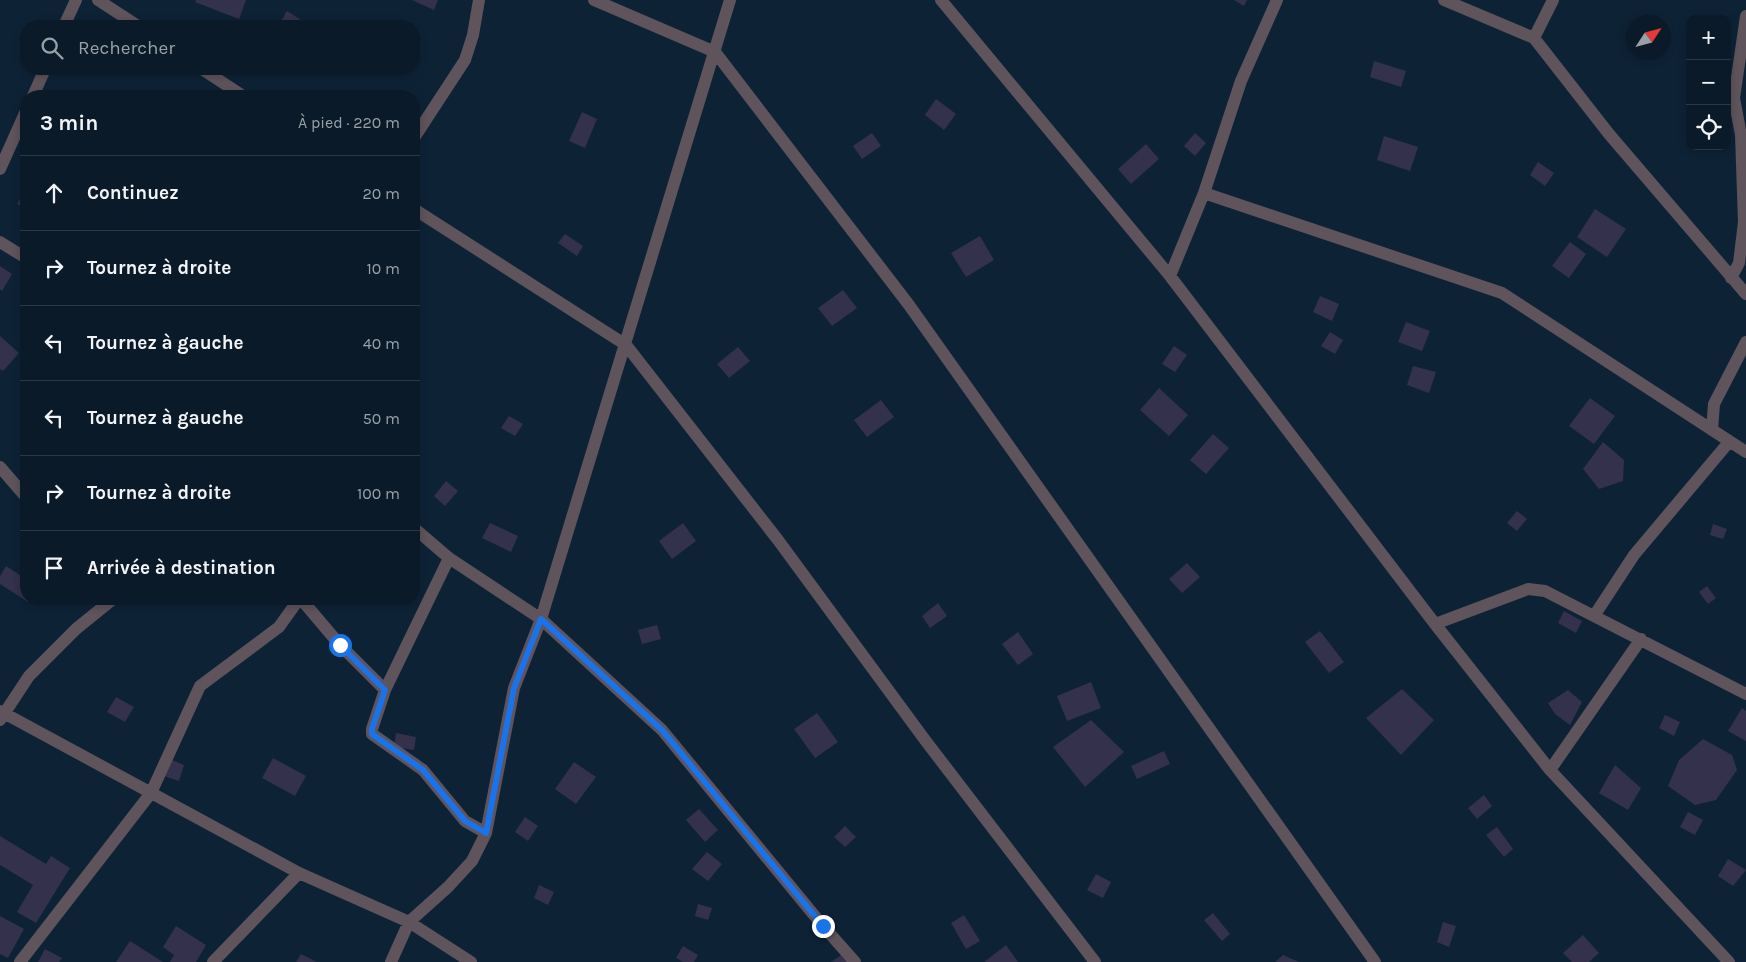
<!DOCTYPE html>
<html lang="fr">
<head>
<meta charset="utf-8">
<style>
	:root { --surface:#0a1a28; --page:#182734; --text:#f1f3f6; --muted:#99a1a8; --line:#2a3845 }
	body { margin:0; font-family:Karla,sans-serif; background:var(--page); color:var(--text) }
	.controls { position:absolute; right:15px; top:15px; display:grid; overflow:hidden; border-radius:10px; box-shadow:0 2px 8px #0003 }
	.controls button { width:45px; height:45px; display:grid; place-items:center; padding:0; border:0; border-bottom:1px solid var(--line); background:var(--surface); color:var(--text); font:25px sans-serif }
	.compass { position:absolute; left:1626px; top:15px; width:45px; height:45px; border-radius:50%; background:var(--surface); box-shadow:0 2px 8px #0003; rotate:54deg }
	.stop { position:absolute; width:15px; height:15px; margin:-11px; border:4px solid #1a73e8; border-radius:50%; background:#fff }
	.stop.end { background:#1a73e8; border-color:#fff; box-shadow:0 1px 5px #0008 }
	.list { margin:0; padding:0; list-style:none }
	h2 { display:flex; justify-content:space-between; align-items:center; height:65px; margin:0; padding:0 20px; font-size:21px }
	h2 small { font-size:16px; font-weight:400; color:var(--muted) }
	.list li { display:grid; grid-template-columns:32px 1fr auto; gap:15px; align-items:center; box-sizing:border-box; height:75px; padding:0 20px; border-top:1px solid var(--line) }
	.list b { display:block; font-size:19px; white-space:nowrap }
	.list em { font-size:16px; font-style:normal; color:var(--muted) }
	.icon { flex:none; width:28px; height:28px; fill:none; stroke:currentColor; stroke-width:2; stroke-linecap:round; stroke-linejoin:round }
	.map { position:relative; flex:none; width:1746px; height:962px; overflow:hidden }
	.search { position:absolute; background:var(--surface); box-shadow:0 2px 8px #0003; left:20px; top:20px; width:400px; height:55px; display:flex; align-items:center; gap:12px; box-sizing:border-box; padding:0 18px; border-radius:20px; color:var(--muted); font-size:19px }
	.panel { position:absolute; background:var(--surface); box-shadow:0 2px 8px #0003; left:20px; top:90px; width:400px; height:515px; border-radius:20px }
	.map>svg:first-child { display:block }
	.building { fill:#33314b }
	.lines { fill:none; stroke-linecap:round; stroke-linejoin:round }
	.minor { stroke:#5f535c; stroke-width:12 }
	.route { stroke:#1a73e8; stroke-width:6 }
</style>
</head>
<body>
<div class="map">
<svg width="1746" height="962" viewBox="0 0 1746 962">
	<rect width="100%" height="100%" fill="#0e2236"/>
	<path class="building" d="M 196,0 L 246,0 L 239,19 L 195,2 Z
		M 412,0 L 438,0 L 434,10 Z
		M 1234,0 L 1247,0 L 1244,6 Z
		M 287,11 L 301,20 L 297,26 L 286,26 L 280,23 Z
		M 256,21 L 268,24 L 268,26 L 254,26 Z
		M 1374,61 L 1406,71 L 1401,87 L 1370,77 Z
		M 936,99 L 956,114 L 944,130 L 925,115 Z
		M 582,112 L 597,119 L 585,148 L 569,141 Z
		M 872,133 L 881,146 L 862,159 L 853,146 Z
		M 1195,133 L 1206,143 L 1195,156 L 1184,146 Z
		M 1384,136 L 1418,147 L 1410,171 L 1377,160 Z
		M 1146,144 L 1159,159 L 1131,184 L 1118,169 Z
		M 1538,162 L 1554,173 L 1545,186 L 1530,175 Z
		M 24,193 L 26,194 L 26,209 L 17,204 Z
		M 1595,209 L 1626,229 L 1607,257 L 1577,237 Z
		M 565,234 L 583,246 L 577,256 L 558,243 Z
		M 980,236 L 994,260 L 966,277 L 951,253 Z
		M 1570,242 L 1586,254 L 1569,278 L 1552,266 Z
		M 0,266 L 12,274 L 2,291 L 0,289 Z
		M 843,290 L 857,308 L 832,326 L 818,308 Z
		M 1320,296 L 1339,304 L 1332,321 L 1313,312 Z
		M 1406,322 L 1430,331 L 1422,351 L 1398,342 Z
		M 1330,332 L 1343,340 L 1335,354 L 1321,346 Z
		M 0,336 L 19,353 L 3,371 L 0,369 Z
		M 1174,346 L 1187,355 L 1175,372 L 1162,364 Z
		M 738,347 L 750,361 L 729,378 L 717,364 Z
		M 1413,366 L 1436,372 L 1429,393 L 1407,385 Z
		M 1159,388 L 1188,415 L 1169,436 L 1140,410 Z
		M 1590,398 L 1615,416 L 1594,444 L 1569,426 Z
		M 881,400 L 894,417 L 867,437 L 854,420 Z
		M 509,416 L 523,424 L 515,436 L 501,428 Z
		M 1213,434 L 1229,448 L 1206,474 L 1190,460 Z
		M 1603,442 L 1624,460 L 1623,481 L 1599,489 L 1583,469 Z
		M 446,481 L 458,491 L 445,506 L 434,496 Z
		M 1517,511 L 1527,519 L 1517,531 L 1507,523 Z
		M 490,523 L 518,536 L 511,552 L 482,538 Z
		M 683,523 L 696,541 L 672,559 L 659,541 Z
		M 1713,524 L 1727,529 L 1723,539 L 1710,535 Z
		M 1187,563 L 1200,577 L 1182,593 L 1169,579 Z
		M 6,566 L 26,579 L 26,599 L 29,599 L 28,602 L 0,584 L 0,576 Z
		M 1707,586 L 1716,598 L 1708,604 L 1699,592 Z
		M 938,603 L 947,616 L 930,628 L 922,616 Z
		M 1564,611 L 1582,621 L 1576,633 L 1558,623 Z
		M 657,625 L 661,639 L 642,644 L 638,630 Z
		M 1320,631 L 1344,662 L 1329,673 L 1305,642 Z
		M 1018,632 L 1033,654 L 1018,665 L 1002,644 Z
		M 1091,682 L 1101,708 L 1067,721 L 1057,696 Z
		M 1402,689 L 1434,720 L 1401,755 L 1366,718 Z
		M 1568,690 L 1582,702 L 1570,725 L 1555,714 L 1548,703 Z
		M 116,697 L 134,707 L 125,722 L 107,712 Z
		M 1742,708 L 1746,711 L 1746,741 L 1728,731 Z
		M 817,713 L 838,742 L 815,758 L 794,729 Z
		M 1665,715 L 1680,722 L 1674,736 L 1659,728 Z
		M 1091,720 L 1124,752 L 1085,787 L 1053,747 Z
		M 396,733 L 416,737 L 414,750 L 394,747 Z
		M 1703,739 L 1732,755 L 1737,770 L 1716,800 L 1695,805 L 1668,786 L 1679,760 Z
		M 1164,751 L 1170,764 L 1137,779 L 1131,766 Z
		M 273,758 L 306,776 L 295,796 L 262,778 Z
		M 170,759 L 184,765 L 179,781 L 164,776 Z
		M 574,762 L 596,777 L 576,804 L 555,789 Z
		M 1615,765 L 1641,788 L 1628,810 L 1599,793 Z
		M 1484,795 L 1492,806 L 1477,819 L 1468,808 Z
		M 699,809 L 718,830 L 705,842 L 686,820 Z
		M 1688,812 L 1703,820 L 1695,835 L 1680,827 Z
		M 525,817 L 538,826 L 528,841 L 515,832 Z
		M 845,826 L 856,837 L 845,847 L 834,837 Z
		M 1497,827 L 1513,849 L 1504,857 L 1486,835 Z
		M 0,836 L 46,864 L 51,856 L 70,868 L 36,923 L 17,912 L 33,885 L 0,865 Z
		M 707,852 L 722,864 L 708,881 L 692,869 Z
		M 1728,859 L 1746,870 L 1733,886 L 1718,876 Z
		M 1096,874 L 1111,882 L 1103,898 L 1087,890 Z
		M 539,885 L 554,892 L 548,905 L 534,898 Z
		M 698,904 L 712,908 L 708,920 L 695,916 Z
		M 1213,913 L 1230,934 L 1222,941 L 1204,920 Z
		M 964,915 L 980,941 L 966,949 L 951,923 Z
		M 0,916 L 24,929 L 8,958 L 0,954 Z
		M 1443,922 L 1456,926 L 1449,947 L 1437,942 Z
		M 176,926 L 206,945 L 196,962 L 170,962 L 174,955 L 163,947 Z
		M 1583,935 L 1599,953 L 1589,962 L 1572,962 L 1563,953 Z
		M 130,941 L 163,962 L 116,962 Z
		M 1006,945 L 1018,962 L 984,962 Z
		M 683,946 L 698,955 L 694,962 L 683,962 L 676,958 Z
		M 45,949 L 62,958 L 59,962 L 38,962 Z
		M 844,953 L 850,962 L 831,962 Z
		M 301,954 L 317,962 L 296,962 Z
		M 1283,955 L 1299,962 L 1275,962 Z"/>
	<g class="lines">
		<path class="minor" d="M 98,0 L 138,26
			M 594,0 L 715,52 L 909,305 L 1375,962
			M 941,0 L 1170,276 L 1435,624 L 1550,770 L 1729,962
			M 1444,0 L 1534,38 L 1609,134 L 1746,294
			M 64,26 L 76,0
			M 1534,38 L 1553,0
			M 202,69 L 243,96
			M 33,96 L 45,69
			M 414,138 L 465,60 L 473,35 L 479,0
			M 0,169 L 26,111
			M 1204,193 L 1502,293 L 1746,452
			M 414,209 L 626,345 L 778,540 L 925,740 L 1095,962
			M 0,242 L 26,258
			M 1170,276 L 1204,193 L 1241,81 L 1277,0
			M 1731,278 L 1739,263 L 1744,222 L 1741,135 L 1734,98 L 1746,16
			M 1712,430 L 1714,404 L 1746,342
			M 0,467 L 26,497
			M 414,528 L 449,558 L 541,619 L 662,730 L 823,926 L 855,962
			M 449,558 L 385,690 L 372,729 L 372,734 L 423,770 L 465,821 L 486,833
			M 301,599 L 340,645 L 385,690
			M 1594,616 L 1634,555 L 1729,442
			M 1435,624 L 1528,589 L 1545,591 L 1746,694
			M 0,711 L 299,873 L 409,922 L 471,962
			M 0,720 L 29,676 L 76,629 L 113,599
			M 1550,770 L 1641,639
			M 20,962 L 151,793 L 200,686 L 279,627 L 299,599
			M 213,962 L 299,873
			M 391,962 L 409,922 L 448,887 L 472,861 L 486,833 L 514,688 L 541,619 L 730,0"/>
	</g>
	<g class="lines">
		<path class="route" d="M 340,645 L 385,690 L 372,729 L 372,734 L 423,770 L 465,821 L 486,833 L 514,688 L 541,619 L 662,730 L 823,926"/>
	</g>
</svg>
<div class="controls">
<button>+</button>
<button>−</button>
<button><svg class="icon" aria-label="locate" viewBox="0 0 24 24"><circle cx="12" cy="12" r="6"/><path d="M12 2v4M12 18v4M2 12h4M18 12h4"/></svg></button>
</div>
<svg class="compass" viewBox="-18 -18 36 36"><path d="M0-13l5 13h-10z" fill="#e53935"/><path d="M0 13l5-13h-10z" fill="#99a1a8"/></svg>
<div class="stop" style="left:340px;top:645px"></div>
<div class="stop end" style="left:823px;top:926px"></div>
<div class="search"><svg class="icon" aria-label="search" viewBox="0 0 24 24"><circle cx="10" cy="10" r="6"/><path d="M15 15l6 6"/></svg>Rechercher</div>
<section class="panel">
<h2>3 min<small>À pied · 220 m</small></h2>
<ul class="list">
<li><svg class="icon" aria-label="ahead" viewBox="0 0 24 24"><path d="M12 20V5M6 11l6-6 6 6"/></svg><div><b>Continuez</b></div><em>20 m</em></li>
<li><svg class="icon" aria-label="right" viewBox="0 0 24 24"><path d="M7 20v-9h11M14 6l5 5-5 5"/></svg><div><b>Tournez à droite</b></div><em>10 m</em></li>
<li><svg class="icon" aria-label="left" viewBox="0 0 24 24"><path d="M17 20v-9H6M10 6l-5 5 5 5"/></svg><div><b>Tournez à gauche</b></div><em>40 m</em></li>
<li><svg class="icon" aria-label="left" viewBox="0 0 24 24"><path d="M17 20v-9H6M10 6l-5 5 5 5"/></svg><div><b>Tournez à gauche</b></div><em>50 m</em></li>
<li><svg class="icon" aria-label="right" viewBox="0 0 24 24"><path d="M7 20v-9h11M14 6l5 5-5 5"/></svg><div><b>Tournez à droite</b></div><em>100 m</em></li>
<li><svg class="icon" aria-label="arrive" viewBox="0 0 24 24"><path d="M6 21V4h12l-3 4 3 4H6"/></svg><div><b>Arrivée à destination</b></div></li>
</ul>
</section>
</div>
</body>
</html>
